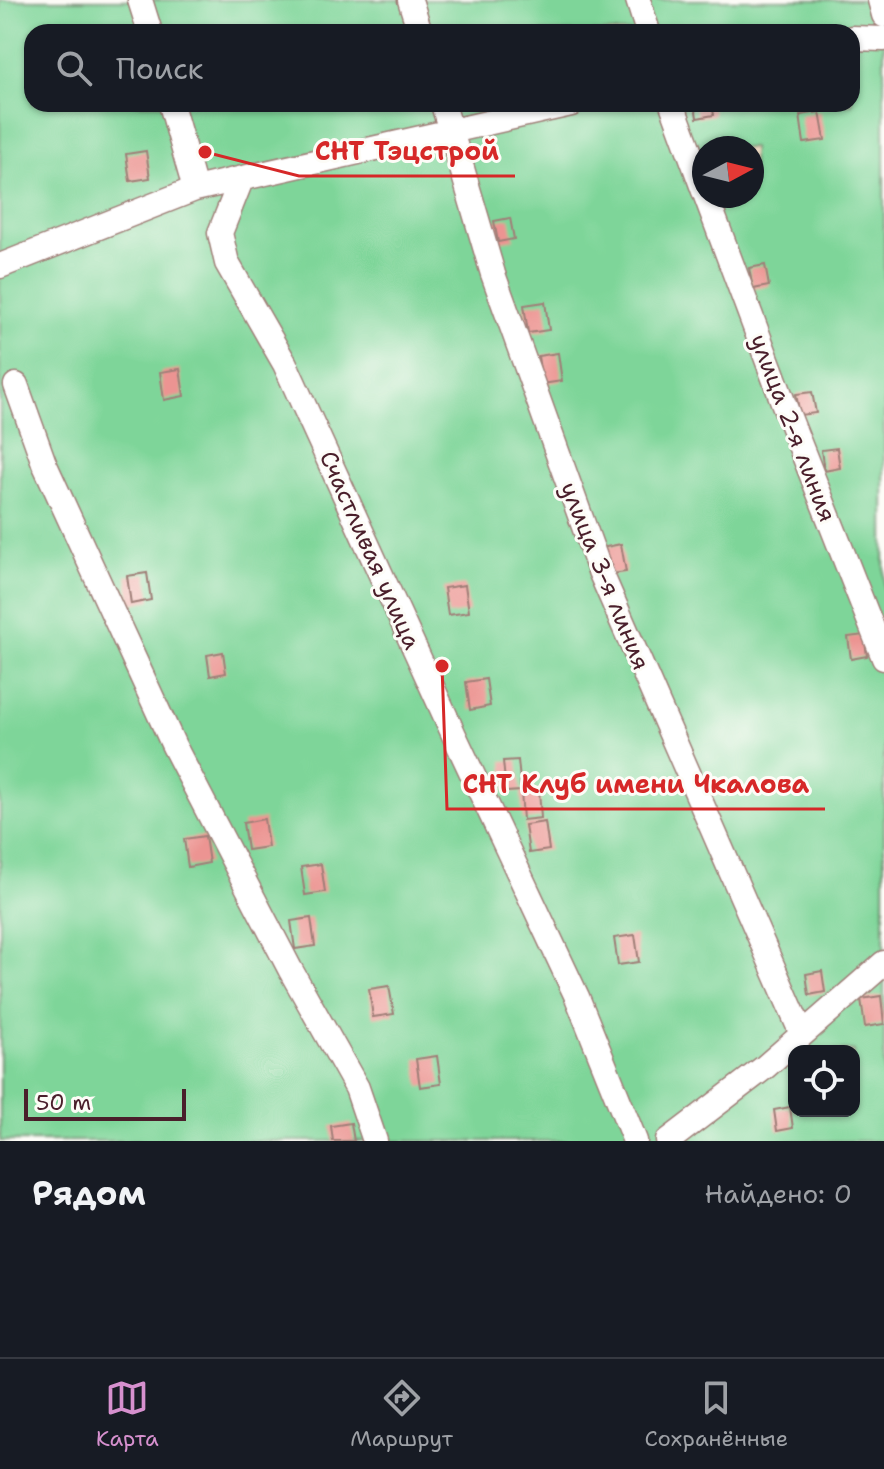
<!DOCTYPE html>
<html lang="ru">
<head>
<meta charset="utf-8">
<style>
	:root { --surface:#171b24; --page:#20242c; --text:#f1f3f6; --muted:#9ea1a6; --line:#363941; --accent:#d690ce }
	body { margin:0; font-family:"Shantell Sans",sans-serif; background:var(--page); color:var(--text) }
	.controls { position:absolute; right:24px; bottom:24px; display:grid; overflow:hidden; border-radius:16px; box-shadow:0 2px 6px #0004 }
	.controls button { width:72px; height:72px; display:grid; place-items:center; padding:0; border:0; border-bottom:2px solid var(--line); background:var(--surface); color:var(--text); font:40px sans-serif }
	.compass { position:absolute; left:692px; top:136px; width:72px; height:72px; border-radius:50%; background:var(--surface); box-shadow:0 2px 6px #0004; rotate:83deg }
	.scale { position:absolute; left:24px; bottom:20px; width:162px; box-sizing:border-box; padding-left:8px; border:4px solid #4a1f2b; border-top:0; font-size:22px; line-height:28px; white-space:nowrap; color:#4a1f2b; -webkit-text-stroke:6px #fdfcf7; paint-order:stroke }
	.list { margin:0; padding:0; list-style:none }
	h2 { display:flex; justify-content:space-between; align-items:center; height:104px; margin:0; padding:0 32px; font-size:34px }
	h2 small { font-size:26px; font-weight:400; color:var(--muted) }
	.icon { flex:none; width:44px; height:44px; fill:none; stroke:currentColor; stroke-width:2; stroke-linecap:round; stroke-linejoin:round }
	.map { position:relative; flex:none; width:884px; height:1141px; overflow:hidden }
	.search { position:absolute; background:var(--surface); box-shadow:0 2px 6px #0004; left:24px; right:24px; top:24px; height:88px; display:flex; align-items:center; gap:20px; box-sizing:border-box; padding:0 28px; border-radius:24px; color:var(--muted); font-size:30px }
	.sheet { height:216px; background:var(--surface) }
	nav { display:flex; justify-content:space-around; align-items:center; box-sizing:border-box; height:112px; border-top:2px solid var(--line); background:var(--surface); font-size:22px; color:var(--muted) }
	nav a { display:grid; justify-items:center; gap:4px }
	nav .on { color:var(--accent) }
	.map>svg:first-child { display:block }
	.green { fill:#7ed599; stroke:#647a62; stroke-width:2; fill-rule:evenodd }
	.building { fill:#ec9492 }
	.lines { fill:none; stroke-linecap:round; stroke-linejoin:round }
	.minor-casing { stroke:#a07f78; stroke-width:27 }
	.minor { stroke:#fff; stroke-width:24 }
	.labels { text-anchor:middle; stroke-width:6; stroke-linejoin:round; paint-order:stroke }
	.street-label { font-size:24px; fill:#4a1f2b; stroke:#fdfcf7 }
	.leader { fill:none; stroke:#d62828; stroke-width:3 }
	.callout-dot { fill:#d62828; stroke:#fdfcf7; stroke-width:3 }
	.callout-label { font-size:26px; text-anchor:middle; font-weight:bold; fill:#d62828; stroke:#fdfcf7; stroke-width:6; stroke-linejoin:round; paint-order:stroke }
</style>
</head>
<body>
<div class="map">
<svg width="884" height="1141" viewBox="0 0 884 1141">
	<rect width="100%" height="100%" fill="#fdfcf7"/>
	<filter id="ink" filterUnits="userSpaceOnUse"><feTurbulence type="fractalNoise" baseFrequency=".0125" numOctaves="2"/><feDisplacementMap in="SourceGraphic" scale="16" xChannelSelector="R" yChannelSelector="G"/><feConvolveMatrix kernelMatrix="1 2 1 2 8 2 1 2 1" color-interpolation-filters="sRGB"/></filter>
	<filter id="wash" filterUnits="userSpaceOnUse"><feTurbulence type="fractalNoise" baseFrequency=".006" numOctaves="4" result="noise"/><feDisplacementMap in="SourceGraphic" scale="32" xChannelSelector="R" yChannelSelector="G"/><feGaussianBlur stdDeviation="1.8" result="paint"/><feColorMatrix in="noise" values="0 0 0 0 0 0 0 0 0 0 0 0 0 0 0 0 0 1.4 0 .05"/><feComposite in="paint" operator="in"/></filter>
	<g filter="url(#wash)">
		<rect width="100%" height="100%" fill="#f5dfc5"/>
		<path class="green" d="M 0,0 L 884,0 L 884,1141 L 0,1141 ZM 32,32 L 852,32 L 852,104 L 32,104 ZM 704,148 L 752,148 L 752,196 L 704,196 ZM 794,1051 L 854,1051 L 854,1111 L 794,1111 Z"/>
		<g id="blocks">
			<path class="building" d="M 695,104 L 712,104 L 714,115 L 697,118 Z
				M 820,112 L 825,140 L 804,143 L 800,115 Z
				M 146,151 L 150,178 L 130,181 L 126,154 Z
				M 510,218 L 514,239 L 498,242 L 494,221 Z
				M 765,265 L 769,286 L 753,289 L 749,268 Z
				M 545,302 L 549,330 L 528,333 L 524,305 Z
				M 558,353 L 562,381 L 542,384 L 538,356 Z
				M 180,369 L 184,396 L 164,400 L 160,372 Z
				M 812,392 L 816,413 L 800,415 L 796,394 Z
				M 837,448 L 840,468 L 824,471 L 821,450 Z
				M 621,544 L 626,572 L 605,575 L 601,548 Z
				M 147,573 L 151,600 L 131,604 L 127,576 Z
				M 465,585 L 469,612 L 448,615 L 444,588 Z
				M 864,635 L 867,656 L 851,659 L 848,637 Z
				M 223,652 L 226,673 L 210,676 L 207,655 Z
				M 486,679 L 490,706 L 470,710 L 466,682 Z
				M 518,760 L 521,791 L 506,792 L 503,761 Z
				M 539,790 L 541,818 L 523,820 L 521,791 Z
				M 264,819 L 268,847 L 247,850 L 243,823 Z
				M 545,822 L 549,850 L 529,853 L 525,825 Z
				M 205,836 L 209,863 L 188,867 L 184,839 Z
				M 321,864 L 325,892 L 305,895 L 301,867 Z
				M 311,918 L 315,946 L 295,949 L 291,921 Z
				M 635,935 L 639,962 L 618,965 L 614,938 Z
				M 822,971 L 825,992 L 809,995 L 806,974 Z
				M 389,986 L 394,1014 L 373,1017 L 369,989 Z
				M 881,996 L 884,1024 L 865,1027 L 861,999 Z
				M 437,1056 L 441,1084 L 420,1087 L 416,1059 Z
				M 790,1107 L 793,1128 L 777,1131 L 774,1110 Z
				M 351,1123 L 354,1141 L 333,1141 L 331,1126 Z"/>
		</g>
	</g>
	<g filter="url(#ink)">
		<use href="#blocks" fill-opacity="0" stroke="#a07f78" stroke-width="2"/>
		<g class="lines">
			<defs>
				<path id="minor" d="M 140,0 L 150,32
					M 410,0 L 420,32
					M 638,0 L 648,32
					M 880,0 L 884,15
					M 852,38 L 884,39
					M 171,104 L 195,189
					M 443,104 L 493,274 L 600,571 L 802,1034
					M 672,104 L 704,191
					M 241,180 L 220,233 L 227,263 L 285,364 L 454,735 L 577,997 L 635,1141
					M 706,196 L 783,402 L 884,658
					M 0,266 L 195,189 L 571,104
					M 16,385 L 44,463 L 174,746 L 290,969 L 357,1088 L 375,1141
					M 668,1141 L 765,1067 L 884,963"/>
			</defs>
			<use href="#minor" class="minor-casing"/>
			<use href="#minor" class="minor"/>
		</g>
	</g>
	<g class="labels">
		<g class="street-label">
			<text transform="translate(793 428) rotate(69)" y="8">улица 2-я линия</text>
			<text transform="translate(370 550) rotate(66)" y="8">Счастливая улица</text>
			<text transform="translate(605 576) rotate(68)" y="8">улица 3-я линия</text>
		</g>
	</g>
	<path class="leader" d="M205 152L299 176H515M442 666L447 809H825"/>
	<g class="callout-dot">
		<circle cx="205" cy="152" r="8"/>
		<circle cx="442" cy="666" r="8"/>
	</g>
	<g class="callout-label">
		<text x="407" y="160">СНТ Тэцстрой</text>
		<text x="636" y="793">СНТ Клуб имени Чкалова</text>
	</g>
</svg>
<div class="controls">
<button><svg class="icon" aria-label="locate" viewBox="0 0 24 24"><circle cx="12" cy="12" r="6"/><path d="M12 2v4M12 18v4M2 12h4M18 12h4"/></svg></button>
</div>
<svg class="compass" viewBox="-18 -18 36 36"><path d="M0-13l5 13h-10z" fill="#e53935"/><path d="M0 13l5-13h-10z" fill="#9ea1a6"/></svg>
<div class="scale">50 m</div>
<div class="search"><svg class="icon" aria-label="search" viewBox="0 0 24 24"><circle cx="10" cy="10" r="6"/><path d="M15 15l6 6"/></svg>Поиск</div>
</div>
<section class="sheet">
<h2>Рядом<small>Найдено: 0</small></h2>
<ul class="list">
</ul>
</section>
<nav>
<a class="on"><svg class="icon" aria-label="map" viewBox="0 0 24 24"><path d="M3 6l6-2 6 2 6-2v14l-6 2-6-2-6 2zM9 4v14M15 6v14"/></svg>Карта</a>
<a><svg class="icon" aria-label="directions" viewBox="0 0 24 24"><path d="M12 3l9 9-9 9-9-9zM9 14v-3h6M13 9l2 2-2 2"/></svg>Маршрут</a>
<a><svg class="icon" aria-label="saved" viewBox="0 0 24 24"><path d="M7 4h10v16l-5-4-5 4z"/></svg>Сохранённые</a>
</nav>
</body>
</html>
